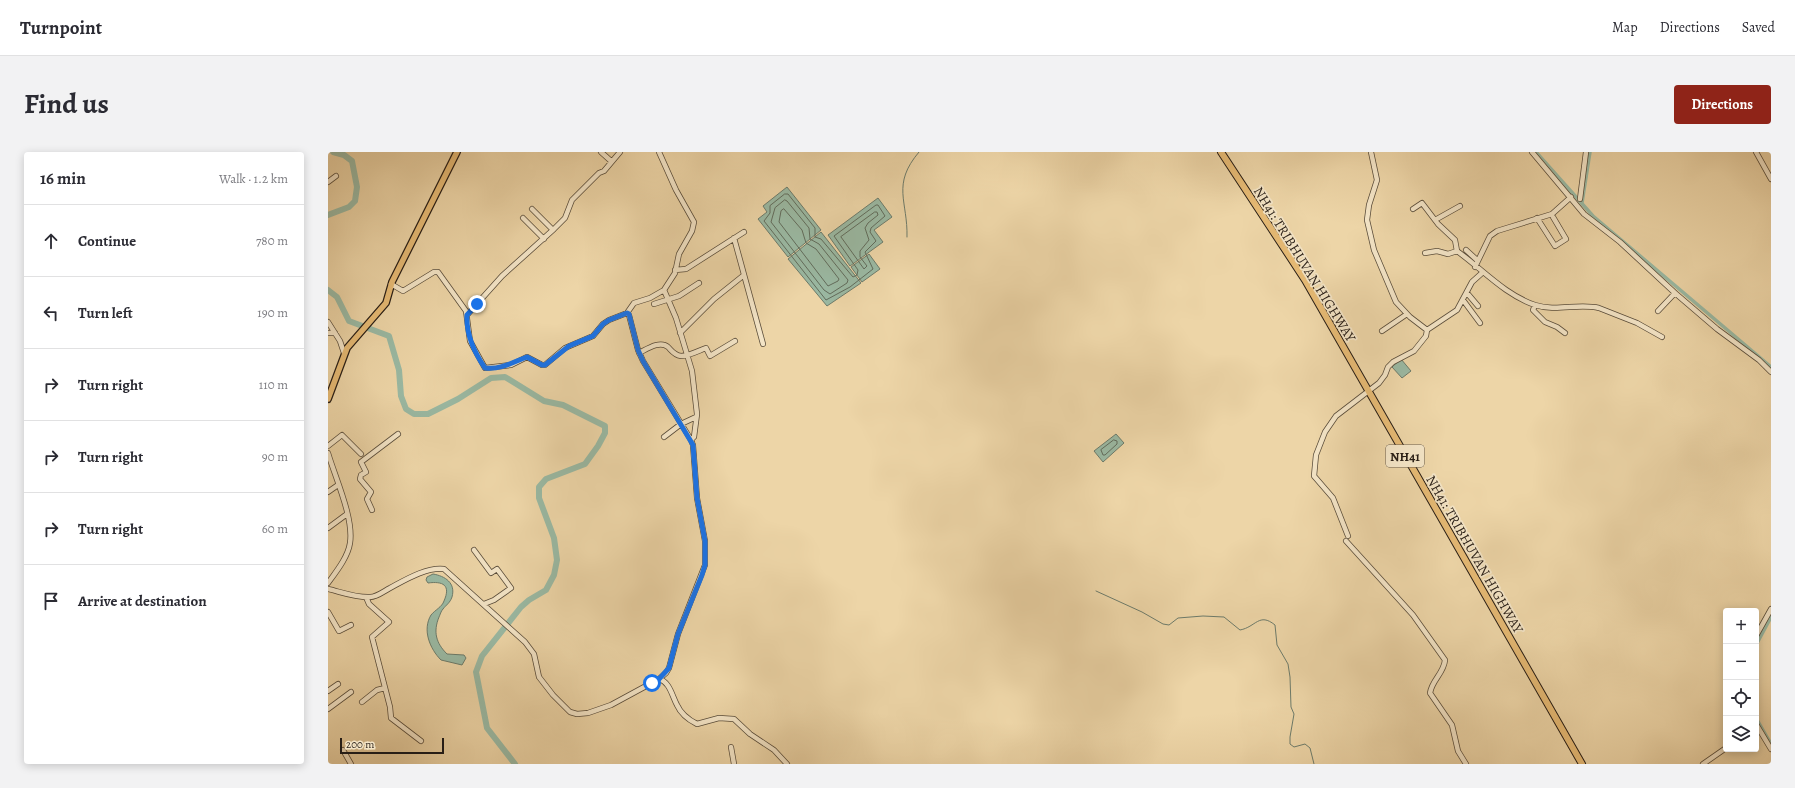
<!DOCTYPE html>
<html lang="en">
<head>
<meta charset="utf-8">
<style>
	:root { --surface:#fff; --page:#f2f2f3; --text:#2b2b33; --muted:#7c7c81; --line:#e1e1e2; --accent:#8f2418 }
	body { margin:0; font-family:Alegreya,serif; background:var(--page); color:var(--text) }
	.controls { position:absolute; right:12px; bottom:12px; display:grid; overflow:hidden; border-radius:4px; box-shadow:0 2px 10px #0003 }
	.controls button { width:36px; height:36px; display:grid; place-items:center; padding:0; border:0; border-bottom:1px solid var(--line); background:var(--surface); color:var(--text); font:20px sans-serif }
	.scale { position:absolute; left:12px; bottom:10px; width:104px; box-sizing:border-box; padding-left:4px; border:2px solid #281e16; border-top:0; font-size:11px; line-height:14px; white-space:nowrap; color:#281e16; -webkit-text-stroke:3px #f3e4c6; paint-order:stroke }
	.stop { position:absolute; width:12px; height:12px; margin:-9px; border:3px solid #1a73e8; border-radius:50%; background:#fff }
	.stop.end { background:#1a73e8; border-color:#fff; box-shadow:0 1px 4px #0008 }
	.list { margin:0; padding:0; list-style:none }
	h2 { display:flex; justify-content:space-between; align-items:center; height:52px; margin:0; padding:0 16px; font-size:17px }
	h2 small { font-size:13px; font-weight:400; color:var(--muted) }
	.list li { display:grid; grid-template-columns:26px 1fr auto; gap:12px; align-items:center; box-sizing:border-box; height:72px; padding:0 16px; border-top:1px solid var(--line) }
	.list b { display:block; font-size:15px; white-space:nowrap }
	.list em { font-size:13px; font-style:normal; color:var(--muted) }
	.icon { flex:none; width:22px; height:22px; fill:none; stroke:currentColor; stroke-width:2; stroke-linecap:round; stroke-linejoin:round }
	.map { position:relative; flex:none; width:1443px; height:612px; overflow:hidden; border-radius:4px }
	header { display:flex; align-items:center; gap:24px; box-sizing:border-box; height:56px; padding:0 20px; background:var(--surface); border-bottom:1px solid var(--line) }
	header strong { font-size:19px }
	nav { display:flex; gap:22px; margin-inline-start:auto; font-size:14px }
	.intro { display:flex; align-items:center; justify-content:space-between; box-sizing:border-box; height:96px; padding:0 24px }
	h1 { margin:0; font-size:28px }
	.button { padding:10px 18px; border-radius:4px; background:var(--accent); color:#fff; font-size:14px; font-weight:700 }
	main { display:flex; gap:24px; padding:0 24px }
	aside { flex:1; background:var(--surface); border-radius:4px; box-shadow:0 2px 10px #0003 }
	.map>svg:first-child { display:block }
	.water { fill:#9ab9a3; stroke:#6c7b6b }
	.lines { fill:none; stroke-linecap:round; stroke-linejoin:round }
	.shore { stroke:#616c5c; stroke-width:1 }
	.stream { stroke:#6c7b6b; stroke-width:1 }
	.canal { stroke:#9ab9a3; stroke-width:3.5 }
	.river { stroke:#9ab9a3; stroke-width:6 }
	.minor-casing { stroke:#594c3a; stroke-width:6 }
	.major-casing { stroke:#281e16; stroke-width:8 }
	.highway-casing { stroke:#281e16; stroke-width:8 }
	.minor { stroke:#f3e4c6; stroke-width:4.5 }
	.major { stroke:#e6ba74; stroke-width:5.5 }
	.highway { stroke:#e6ba74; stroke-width:6 }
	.route { stroke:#1a73e8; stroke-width:5 }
	.labels { text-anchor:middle; stroke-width:3.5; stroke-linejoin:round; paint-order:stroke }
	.shield { fill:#f3e4c6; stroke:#65594b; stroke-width:1 }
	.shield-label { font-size:13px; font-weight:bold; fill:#281e16 }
	.street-label { font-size:14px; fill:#281e16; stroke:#f3e4c6 }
</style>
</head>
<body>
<header>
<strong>Turnpoint</strong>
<nav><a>Map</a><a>Directions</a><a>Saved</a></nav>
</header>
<div class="intro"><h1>Find us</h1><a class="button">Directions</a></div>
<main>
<aside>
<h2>16 min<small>Walk · 1.2 km</small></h2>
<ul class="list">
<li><svg class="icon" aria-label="ahead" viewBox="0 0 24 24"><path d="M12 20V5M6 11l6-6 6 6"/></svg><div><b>Continue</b></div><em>780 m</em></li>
<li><svg class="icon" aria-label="left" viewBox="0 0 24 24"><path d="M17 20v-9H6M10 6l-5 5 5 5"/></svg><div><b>Turn left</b></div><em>190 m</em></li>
<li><svg class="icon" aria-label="right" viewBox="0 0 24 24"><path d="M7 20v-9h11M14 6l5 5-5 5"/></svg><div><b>Turn right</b></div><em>110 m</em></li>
<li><svg class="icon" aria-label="right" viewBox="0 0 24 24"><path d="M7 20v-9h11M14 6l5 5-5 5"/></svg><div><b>Turn right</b></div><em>90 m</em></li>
<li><svg class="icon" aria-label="right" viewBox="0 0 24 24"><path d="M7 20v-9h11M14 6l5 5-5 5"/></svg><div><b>Turn right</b></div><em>60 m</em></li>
<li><svg class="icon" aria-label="arrive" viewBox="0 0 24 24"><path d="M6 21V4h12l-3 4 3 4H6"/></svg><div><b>Arrive at destination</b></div></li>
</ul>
</aside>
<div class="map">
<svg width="1443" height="612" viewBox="0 0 1443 612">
	<rect width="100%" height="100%" fill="#edd5a7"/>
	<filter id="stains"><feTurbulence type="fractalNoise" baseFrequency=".005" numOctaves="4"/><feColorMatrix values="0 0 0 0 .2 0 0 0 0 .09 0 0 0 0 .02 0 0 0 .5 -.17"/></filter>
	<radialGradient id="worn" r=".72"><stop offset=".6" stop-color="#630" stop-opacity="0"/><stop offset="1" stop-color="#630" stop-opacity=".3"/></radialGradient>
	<path class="water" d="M 459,35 L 493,78 L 460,105 L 430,67 L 439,60 L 435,54 Z
		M 550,46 L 564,65 L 546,78 L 555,90 L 522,114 L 500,83 Z
		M 493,80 L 533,131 L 499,154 L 460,107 Z
		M 541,102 L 552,117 L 534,130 L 523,115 Z
		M 1073,207 L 1083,219 L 1074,226 L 1064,215 Z
		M 788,282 L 796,291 L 775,310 L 766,299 Z
		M 105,422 C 117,424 128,431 124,445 C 122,451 118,453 115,457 C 113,459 112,463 111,465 C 105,480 108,491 119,502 L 136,503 L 138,506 L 134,513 L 113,508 C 102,497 94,478 103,463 C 107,458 114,455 116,449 C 123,433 115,429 100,431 L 98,428 L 99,425 Z"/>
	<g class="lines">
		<path class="shore" d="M 457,42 L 460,42 L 487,76 L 487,85 L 493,87 L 525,125 L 529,123 L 530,118 L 506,84 L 548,53 L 550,53 L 557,64 L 543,76 L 542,80 L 548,89 L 537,100 L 545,117 L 522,135 L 498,148 L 436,69 L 442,61 L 442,54 Z
			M 457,48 L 459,49 L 481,76 L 482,87 L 491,92 L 520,128 L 519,131 L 502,142 L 496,138 L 443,70 L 447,56 Z
			M 456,57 L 474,78 L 478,91 L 488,97 L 511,127 L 510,129 L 500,134 L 451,70 L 453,59 Z
			M 547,60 L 549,60 L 550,63 L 540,71 L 537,76 L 541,88 L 532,99 L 532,105 L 539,114 L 536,117 L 513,85 Z
			M 786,288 L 789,289 L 789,292 L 777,303 L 775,303 L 773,298 Z"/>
		<path class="stream" d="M 579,85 C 580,49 563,33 591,0
			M 768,439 L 814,460 L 835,472 L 841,473 L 850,466 L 875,464 L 896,465 L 912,478 C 928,475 931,460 947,473 L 949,493 L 960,512 L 962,525 L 963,555 L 966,562 L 962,585 L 962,592 L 966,595 L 977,592 L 982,596 L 986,612"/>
		<path class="canal" d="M 1208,0 L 1265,64 L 1443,215
			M 1254,51 L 1262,0
			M 1428,493 L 1443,465
			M 1428,566 L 1443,592"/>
		<path class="river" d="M 0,63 L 21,55 L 27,49 L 29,35 L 24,9 L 16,3 L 5,0
			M 0,138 L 9,145 L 21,169 L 61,184 L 71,218 L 73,244 L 78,257 L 86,262 L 100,262 L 130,247 L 163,226 L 177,225 L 216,249 L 235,253 L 277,274 L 277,281 L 270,294 L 257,312 L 218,327 L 211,335 L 211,346 L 226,386 L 229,408 L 226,423 L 218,438 L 201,448 L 193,455 L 154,504 L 148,520 L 159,576 L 187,612"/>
		<defs>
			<path id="minor" d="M 273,0 L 283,9
				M 1043,0 L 1049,28 L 1041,53 L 1039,68 L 1046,98 L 1068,150 L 1082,165 L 1099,178
				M 1204,0 L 1256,62 L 1292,90 L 1347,141 L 1389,177 L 1431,208 L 1443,220
				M 1428,0 L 1443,27
				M 0,30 L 8,24
				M 1252,47 L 1258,0
				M 204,57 L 225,78
				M 1085,57 L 1094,51 L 1110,72 L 1127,88 L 1129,99
				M 195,66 L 216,87
				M 1209,66 L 1227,94 L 1238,87 L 1225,65
				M 1107,68 L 1132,54
				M 406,86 L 435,192
				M 1138,98 L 1149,108
				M 1097,101 L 1109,99 L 1120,102 L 1129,99 C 1153,116 1177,143 1207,153 C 1228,160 1250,151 1271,156 L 1309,171 L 1334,185
				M 1147,115 L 1162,84 L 1169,79 L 1182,75 L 1224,62 L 1243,45
				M 347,118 L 358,117 L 416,80
				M 63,132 L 75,139 L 106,120 L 110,120 L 138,159 L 142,189 L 157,216 L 183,213 L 199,205 L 214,213 L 217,213 L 237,196 L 265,184 L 275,172 L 281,168 L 299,161 L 306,151 L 322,146 L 336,138 L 347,121 L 351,102 L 364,79 L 366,70 L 348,38 L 331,0
				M 1139,141 L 1150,154
				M 1135,148 L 1152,171
				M 326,152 L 351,144 L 371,131
				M 1207,153 L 1205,158 L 1217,170 L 1229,175 L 1237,181
				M 1330,159 L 1347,141
				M 299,161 L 301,163 L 310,198 L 315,209 L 363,288
				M 139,163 L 174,124 L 226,77 L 237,66 L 244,48 L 271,21 L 276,19 L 292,0
				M 0,170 L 12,189 L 16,201
				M 1054,179 L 1079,162
				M 0,181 L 7,181
				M 352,181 L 386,147 L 416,123
				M 311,201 C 319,197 332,188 340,195 C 344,199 346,203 353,204 C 361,204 370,199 378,196 L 382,204 L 407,189
				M 336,285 L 353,272 L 368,265
				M 0,294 L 14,283 L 33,302
				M 0,301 C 7,325 26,366 22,391 C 20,405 8,420 0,431
				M 0,340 L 10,333
				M 44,358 L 39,347 L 43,340 L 32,327 L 33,323 L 38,320 L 33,310 L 70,282
				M 0,376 L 19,362
				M 1020,384 L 1005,346 L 986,324 L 988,303 L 997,280 L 1008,264 L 1051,231 L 1057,223 L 1060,215 L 1065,210 L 1086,199 L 1098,184 L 1099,178 L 1129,158 L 1144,130 L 1154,121
				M 1018,389 L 1085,463 L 1117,508 C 1116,521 1104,528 1102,541 L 1124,573 L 1130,599 L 1138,612
				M 146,398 L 163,421 L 169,417 L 183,436 L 166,448 L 156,452
				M 0,437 C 13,440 29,446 42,445 C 49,445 56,439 62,436 C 77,428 98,415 116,417 L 197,490 L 206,502 L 211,525 L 225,543 L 242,560 L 249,562 L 260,561 L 283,553 L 331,527 L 338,521 L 341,516 L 350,482 L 377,413 L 377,389 L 369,346 L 365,293 L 363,288 L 366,285 L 369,262 L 364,219 L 348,166 L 336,138
				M 38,445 L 41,452 L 61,470 L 44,485 L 62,555 L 63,566 L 93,589
				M 0,460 L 11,479 L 23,473
				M 1428,484 L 1443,457
				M 331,527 C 342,530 344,544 349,553 C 353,562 361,568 369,572 L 391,566 L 406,567 L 422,582 L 446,598 L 459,612
				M 0,539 L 10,532
				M 34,550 L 49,538 L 57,536
				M 0,557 L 23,540
				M 1428,572 L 1443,597
				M 403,595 L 406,612
				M 15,598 L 23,612
				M 1375,612 L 1398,596"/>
			<path id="major" d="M 0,247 L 19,196 L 58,151 L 64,130 L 129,0"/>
			<path id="highway" d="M 893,0 L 977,128 L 1254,612"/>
		</defs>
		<use href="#minor" class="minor-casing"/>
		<use href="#major" class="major-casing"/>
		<use href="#highway" class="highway-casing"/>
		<use href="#minor" class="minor"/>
		<use href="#major" class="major"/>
		<use href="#highway" class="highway"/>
	</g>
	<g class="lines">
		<path class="route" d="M 149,152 L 139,163 C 138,182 146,200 157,216 C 173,218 185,210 199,205 L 214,213 L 217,213 L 241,194 L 265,184 L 275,172 L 281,168 L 299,161 L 301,162 L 310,198 L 315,209 L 365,293 L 369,346 L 377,389 L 377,413 L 374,423 L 350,482 L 341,516 L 331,527 L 324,531"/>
	</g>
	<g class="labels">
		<rect class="shield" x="1058" y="293" width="38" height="22" rx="3"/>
		<g class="shield-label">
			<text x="1077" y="309">NH41</text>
		</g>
		<g class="street-label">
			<text transform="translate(977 112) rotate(58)" y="5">NH41: TRIBHUVAN HIGHWAY</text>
			<text transform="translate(1147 402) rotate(60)" y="5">NH41: TRIBHUVAN HIGHWAY</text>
		</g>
	</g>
	<rect width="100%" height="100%" filter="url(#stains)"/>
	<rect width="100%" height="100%" fill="url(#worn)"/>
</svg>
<div class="controls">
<button>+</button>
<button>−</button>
<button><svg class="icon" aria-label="locate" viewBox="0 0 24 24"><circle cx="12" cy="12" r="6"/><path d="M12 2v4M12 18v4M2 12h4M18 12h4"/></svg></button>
<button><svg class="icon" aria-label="layers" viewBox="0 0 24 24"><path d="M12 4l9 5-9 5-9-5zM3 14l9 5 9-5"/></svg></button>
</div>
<div class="scale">200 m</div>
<div class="stop" style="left:324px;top:531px"></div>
<div class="stop end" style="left:149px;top:152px"></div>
</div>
</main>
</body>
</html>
